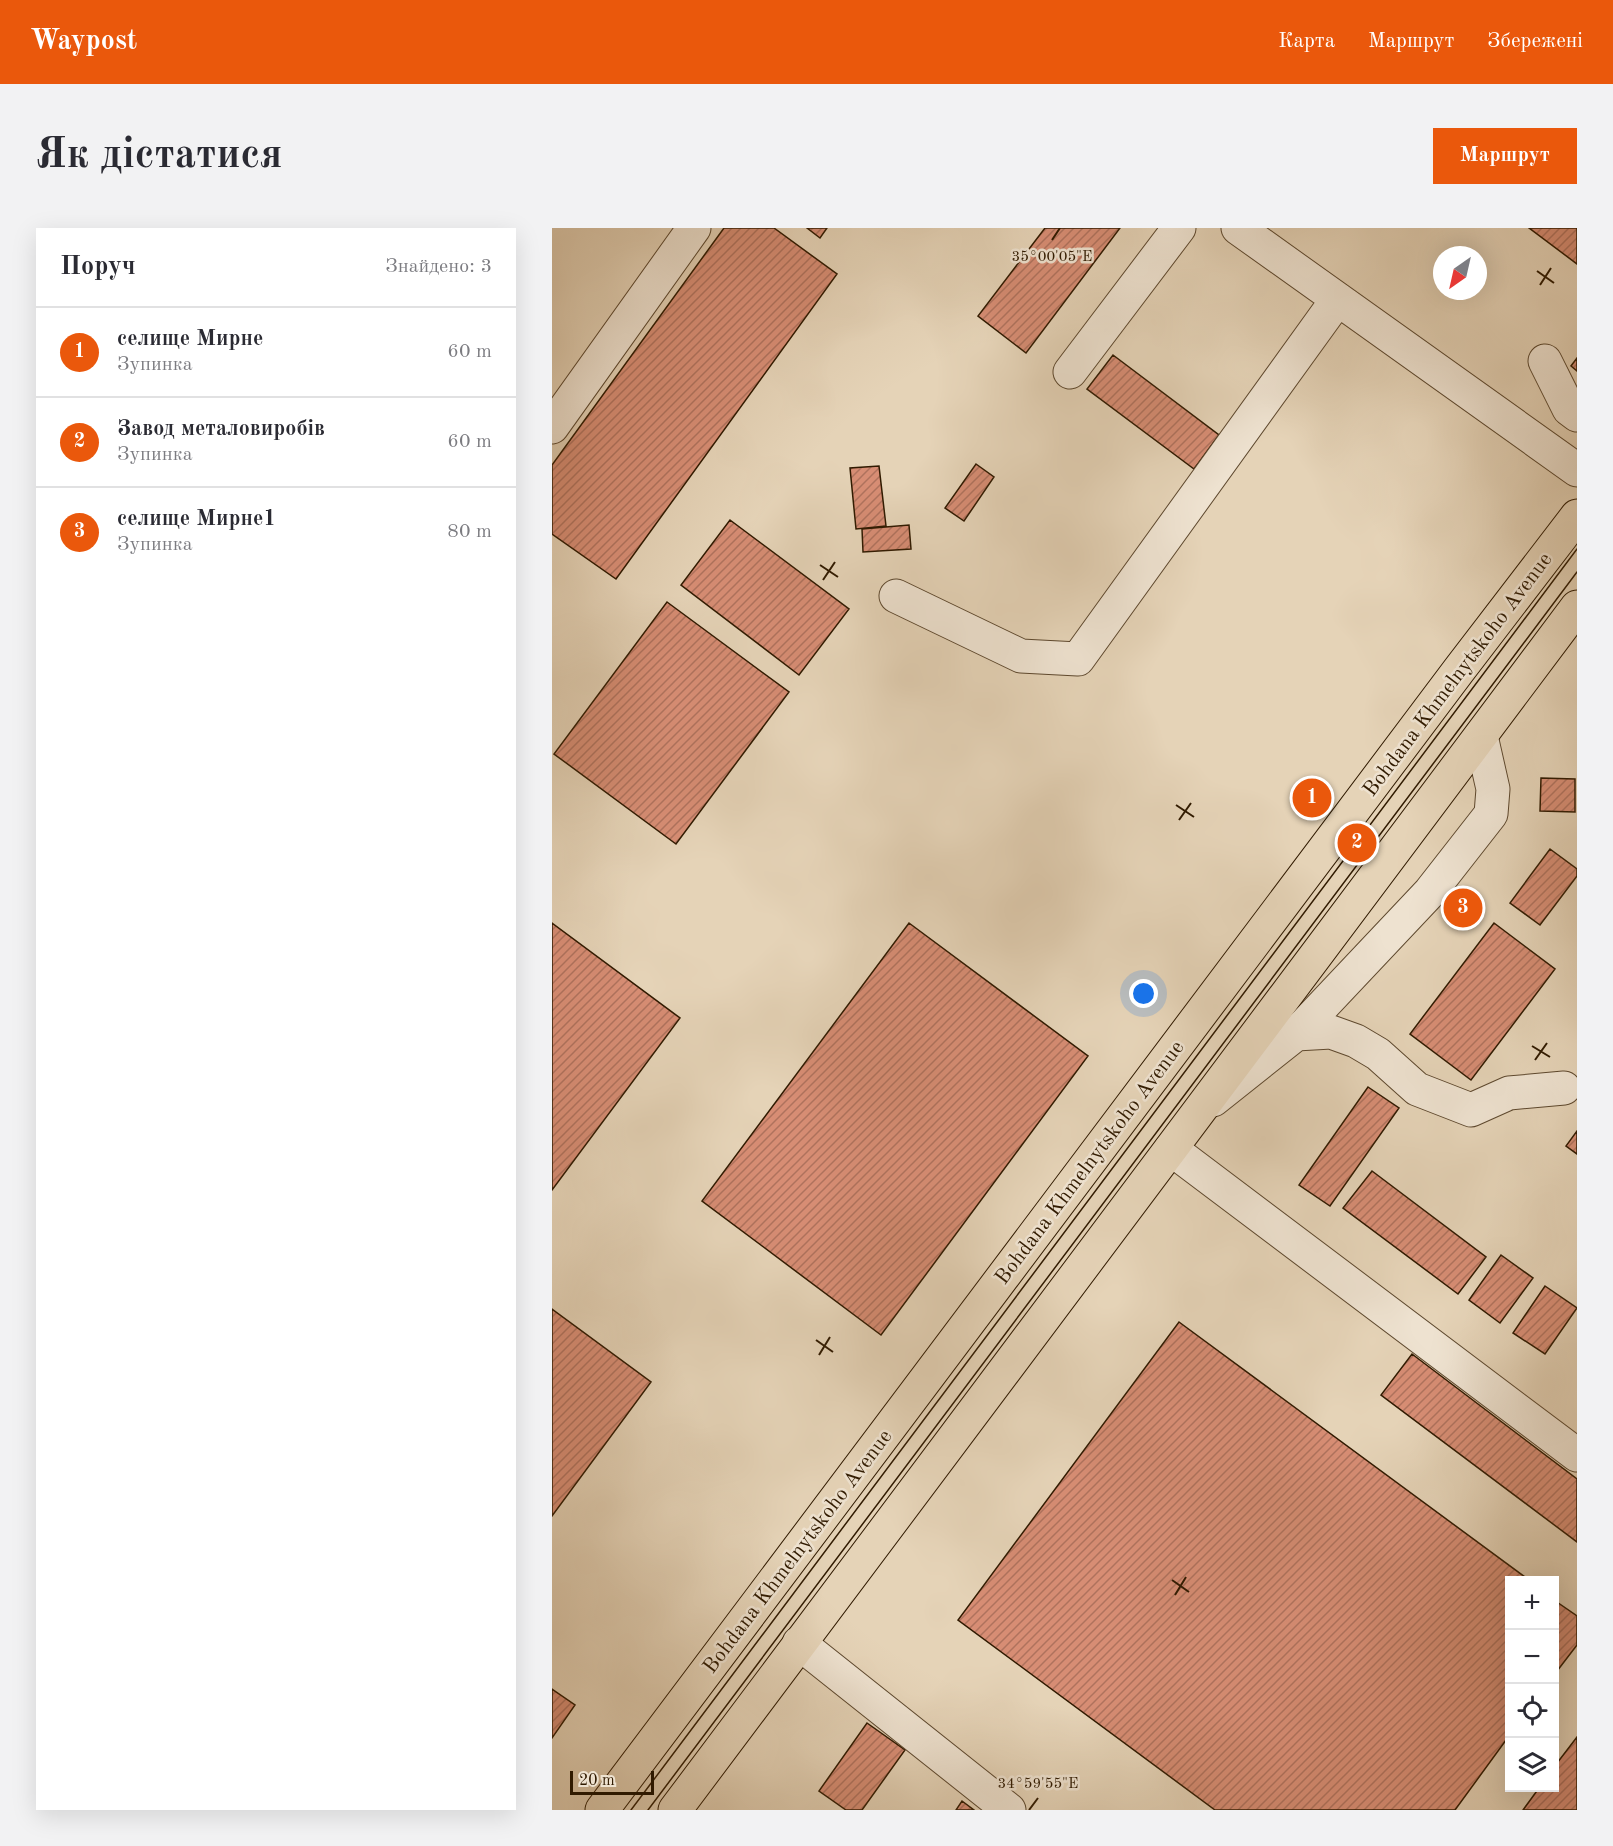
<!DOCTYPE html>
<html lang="uk">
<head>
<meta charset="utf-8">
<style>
	:root { --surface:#fff; --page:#f2f2f3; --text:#2b2b33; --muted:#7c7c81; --line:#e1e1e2; --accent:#ea580c }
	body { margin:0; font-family:"Old Standard TT",serif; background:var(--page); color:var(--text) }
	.controls { position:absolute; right:18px; bottom:18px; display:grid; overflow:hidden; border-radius:0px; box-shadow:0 6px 24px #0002 }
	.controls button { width:54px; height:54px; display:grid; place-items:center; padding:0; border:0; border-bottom:2px solid var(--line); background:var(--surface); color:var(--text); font:30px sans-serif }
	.compass { position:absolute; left:881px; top:18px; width:54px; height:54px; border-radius:50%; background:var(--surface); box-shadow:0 6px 24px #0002; rotate:214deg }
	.scale { position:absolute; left:18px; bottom:15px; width:84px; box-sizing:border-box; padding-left:6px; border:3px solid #301a00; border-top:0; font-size:16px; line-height:21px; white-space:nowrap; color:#301a00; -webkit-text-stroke:4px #eee2d0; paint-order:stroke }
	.you { position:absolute; left:592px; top:766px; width:21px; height:21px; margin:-15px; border:4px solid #fff; border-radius:50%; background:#1a73e8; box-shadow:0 0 0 9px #1a73e833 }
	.badge { display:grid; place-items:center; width:39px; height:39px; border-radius:50%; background:var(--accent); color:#fff; font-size:20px; font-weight:700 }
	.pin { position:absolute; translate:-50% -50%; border:3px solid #fff; box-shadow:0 2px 6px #0006 }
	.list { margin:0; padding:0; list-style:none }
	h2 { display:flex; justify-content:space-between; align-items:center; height:78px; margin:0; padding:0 24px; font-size:26px }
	h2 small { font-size:20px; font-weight:400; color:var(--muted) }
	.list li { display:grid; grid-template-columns:39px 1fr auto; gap:18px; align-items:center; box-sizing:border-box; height:90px; padding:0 24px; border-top:2px solid var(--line) }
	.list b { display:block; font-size:22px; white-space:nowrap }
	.list p { margin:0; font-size:20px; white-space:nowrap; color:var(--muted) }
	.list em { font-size:20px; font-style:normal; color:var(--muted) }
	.icon { flex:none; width:33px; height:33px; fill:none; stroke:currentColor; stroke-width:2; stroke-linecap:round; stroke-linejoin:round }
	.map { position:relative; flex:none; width:1025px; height:1582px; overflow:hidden; border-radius:0px }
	header { display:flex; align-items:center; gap:36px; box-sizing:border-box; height:84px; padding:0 30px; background:var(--accent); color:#fff }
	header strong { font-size:28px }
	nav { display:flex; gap:33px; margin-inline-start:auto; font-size:21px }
	.intro { display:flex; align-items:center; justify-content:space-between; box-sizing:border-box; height:144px; padding:0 36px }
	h1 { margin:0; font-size:42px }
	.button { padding:15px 27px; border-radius:0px; background:var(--accent); color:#fff; font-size:21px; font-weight:700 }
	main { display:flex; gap:36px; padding:0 36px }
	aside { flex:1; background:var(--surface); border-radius:0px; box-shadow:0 6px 24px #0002 }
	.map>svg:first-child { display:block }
	.building { fill:url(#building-hatch); stroke:#301a00; stroke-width:1.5 }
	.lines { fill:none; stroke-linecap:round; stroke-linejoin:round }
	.minor-casing { stroke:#5d482e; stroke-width:35 }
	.major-casing { stroke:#301a00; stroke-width:35 }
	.minor { stroke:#eee2d0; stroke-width:33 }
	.major { stroke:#e5d3b7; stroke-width:33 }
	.tram { stroke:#301a00; stroke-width:1.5 }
	.ticks { fill:none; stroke:#301a00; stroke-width:2 }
	.labels { text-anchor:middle; stroke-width:5; stroke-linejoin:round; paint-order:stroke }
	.street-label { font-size:21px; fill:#301a00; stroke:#eee2d0 }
	.ticks-label { font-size:15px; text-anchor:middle; fill:#301a00; stroke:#eee2d0; stroke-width:5; stroke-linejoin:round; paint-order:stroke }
</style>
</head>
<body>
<header>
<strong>Waypost</strong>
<nav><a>Карта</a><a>Маршрут</a><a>Збережені</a></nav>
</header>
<div class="intro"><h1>Як дістатися</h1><a class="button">Маршрут</a></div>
<main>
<aside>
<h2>Поруч<small>Знайдено: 3</small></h2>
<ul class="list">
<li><span class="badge">1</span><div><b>селище Мирне</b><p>Зупинка</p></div><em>60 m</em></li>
<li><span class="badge">2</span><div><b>Завод металовиробів</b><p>Зупинка</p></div><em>60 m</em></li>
<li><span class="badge">3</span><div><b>селище Мирне1</b><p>Зупинка</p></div><em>80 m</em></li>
</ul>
</aside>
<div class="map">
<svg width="1025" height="1582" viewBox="0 0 1025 1582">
	<defs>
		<pattern id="building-hatch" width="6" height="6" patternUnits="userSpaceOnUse" patternTransform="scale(1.5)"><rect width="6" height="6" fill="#d78d74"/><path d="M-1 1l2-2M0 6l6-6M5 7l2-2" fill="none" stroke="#af725d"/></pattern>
	</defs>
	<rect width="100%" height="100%" fill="#e5d3b7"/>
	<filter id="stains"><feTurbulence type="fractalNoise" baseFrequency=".00333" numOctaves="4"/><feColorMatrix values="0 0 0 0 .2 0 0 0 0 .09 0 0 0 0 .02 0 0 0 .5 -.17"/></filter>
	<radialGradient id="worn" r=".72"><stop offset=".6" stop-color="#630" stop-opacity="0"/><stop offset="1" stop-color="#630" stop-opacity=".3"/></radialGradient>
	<path class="building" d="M 172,0 L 222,0 L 285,46 L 64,351 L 0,306 L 0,237 Z
		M 255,0 L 275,0 L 268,10 Z
		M 493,0 L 568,0 L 474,125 L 426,88 Z
		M 977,0 L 1025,0 L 1025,36 Z
		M 561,127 L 667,207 L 642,241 L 535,161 Z
		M 1025,130 L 1025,143 L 1019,138 Z
		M 424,236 L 442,249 L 412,293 L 393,280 Z
		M 327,238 L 334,298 L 304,301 L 298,240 Z
		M 178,292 L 297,381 L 247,447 L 129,357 Z
		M 357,297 L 359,321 L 311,324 L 310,301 Z
		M 115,374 L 237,464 L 124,616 L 2,526 Z
		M 989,550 L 1023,551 L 1023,584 L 988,583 Z
		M 998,621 L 1025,641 L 1025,648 L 988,697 L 958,675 Z
		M 0,695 L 128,790 L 0,962 Z
		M 357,695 L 536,828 L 329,1107 L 150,973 Z
		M 942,695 L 1003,741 L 919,852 L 858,806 Z
		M 816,859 L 847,880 L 778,978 L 747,957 Z
		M 1025,903 L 1025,926 L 1014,918 Z
		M 820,943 L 934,1029 L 906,1066 L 791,980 Z
		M 949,1027 L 981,1050 L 948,1095 L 917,1072 Z
		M 993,1058 L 1025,1080 L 993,1126 L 961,1105 Z
		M 0,1081 L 99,1154 L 0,1288 Z
		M 627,1094 L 977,1352 L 957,1352 L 957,1508 L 903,1582 L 663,1582 L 406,1392 Z
		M 860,1126 L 1025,1251 L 1025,1314 L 829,1167 Z
		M 1002,1372 L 1025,1388 L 1025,1417 L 1002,1447 Z
		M 0,1461 L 23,1477 L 0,1510 Z
		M 315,1495 L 353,1522 L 310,1582 L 294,1582 L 267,1563 Z
		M 1025,1509 L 1025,1582 L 971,1582 L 987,1560 L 1002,1560 L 1002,1539 Z
		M 410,1573 L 422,1582 L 404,1582 Z"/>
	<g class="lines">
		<defs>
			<path id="minor" d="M 686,0 L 1025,242
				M 993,133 L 1017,181 L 1025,187
				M 518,144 L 627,0
				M 0,199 L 142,0
				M 344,368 L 469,428 L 526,431 L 785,72
				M 744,806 L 779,804 L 804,813 L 826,826 L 865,861 L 919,882 L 957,865 L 1012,860
				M 661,872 L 744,806 L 878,664 L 939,586 L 941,561 L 929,508
				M 619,921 L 1025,1227
				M 247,1415 L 457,1582"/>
			<path id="major" d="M 50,1582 L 907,442 L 1025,288
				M 123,1582 L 1025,379"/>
		</defs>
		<use href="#minor" class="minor-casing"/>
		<use href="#major" class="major-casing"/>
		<use href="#minor" class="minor"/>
		<use href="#major" class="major"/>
		<path class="tram" d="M 79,1582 L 1025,321
			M 96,1582 L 1025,344"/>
	</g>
	<path class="ticks" d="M 500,12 L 508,0M 985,43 L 1002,55M 988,57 L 999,40M 268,337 L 286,349M 271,352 L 283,334M 624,577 L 642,589M 627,592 L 639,575M 980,818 L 998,829M 983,832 L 995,815M 264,1112 L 281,1124M 267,1127 L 278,1109M 620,1352 L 637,1364M 623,1367 L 634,1349M 477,1582 L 486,1570"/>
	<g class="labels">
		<g class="street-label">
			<text transform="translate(905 446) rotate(-53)" y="7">Bohdana Khmelnytskoho Avenue</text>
			<text transform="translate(537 934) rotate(-53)" y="7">Bohdana Khmelnytskoho Avenue</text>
			<text transform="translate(245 1323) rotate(-53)" y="7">Bohdana Khmelnytskoho Avenue</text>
		</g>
	</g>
	<g class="ticks-label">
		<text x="500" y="33">35°00'05"E</text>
		<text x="486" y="1560">34°59'55"E</text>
	</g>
	<rect width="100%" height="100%" filter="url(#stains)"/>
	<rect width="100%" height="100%" fill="url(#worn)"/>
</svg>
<div class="controls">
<button>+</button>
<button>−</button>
<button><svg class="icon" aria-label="locate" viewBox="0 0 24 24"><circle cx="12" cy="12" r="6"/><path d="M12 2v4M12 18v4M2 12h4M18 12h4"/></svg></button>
<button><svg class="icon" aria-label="layers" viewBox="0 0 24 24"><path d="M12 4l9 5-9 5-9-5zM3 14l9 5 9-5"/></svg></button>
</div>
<svg class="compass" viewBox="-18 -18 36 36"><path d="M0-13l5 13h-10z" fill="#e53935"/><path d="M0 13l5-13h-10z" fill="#7c7c81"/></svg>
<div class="scale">20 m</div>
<div class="you"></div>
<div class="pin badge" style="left:760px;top:570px">1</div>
<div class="pin badge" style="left:805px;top:615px">2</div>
<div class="pin badge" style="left:911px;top:680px">3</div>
</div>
</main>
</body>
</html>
